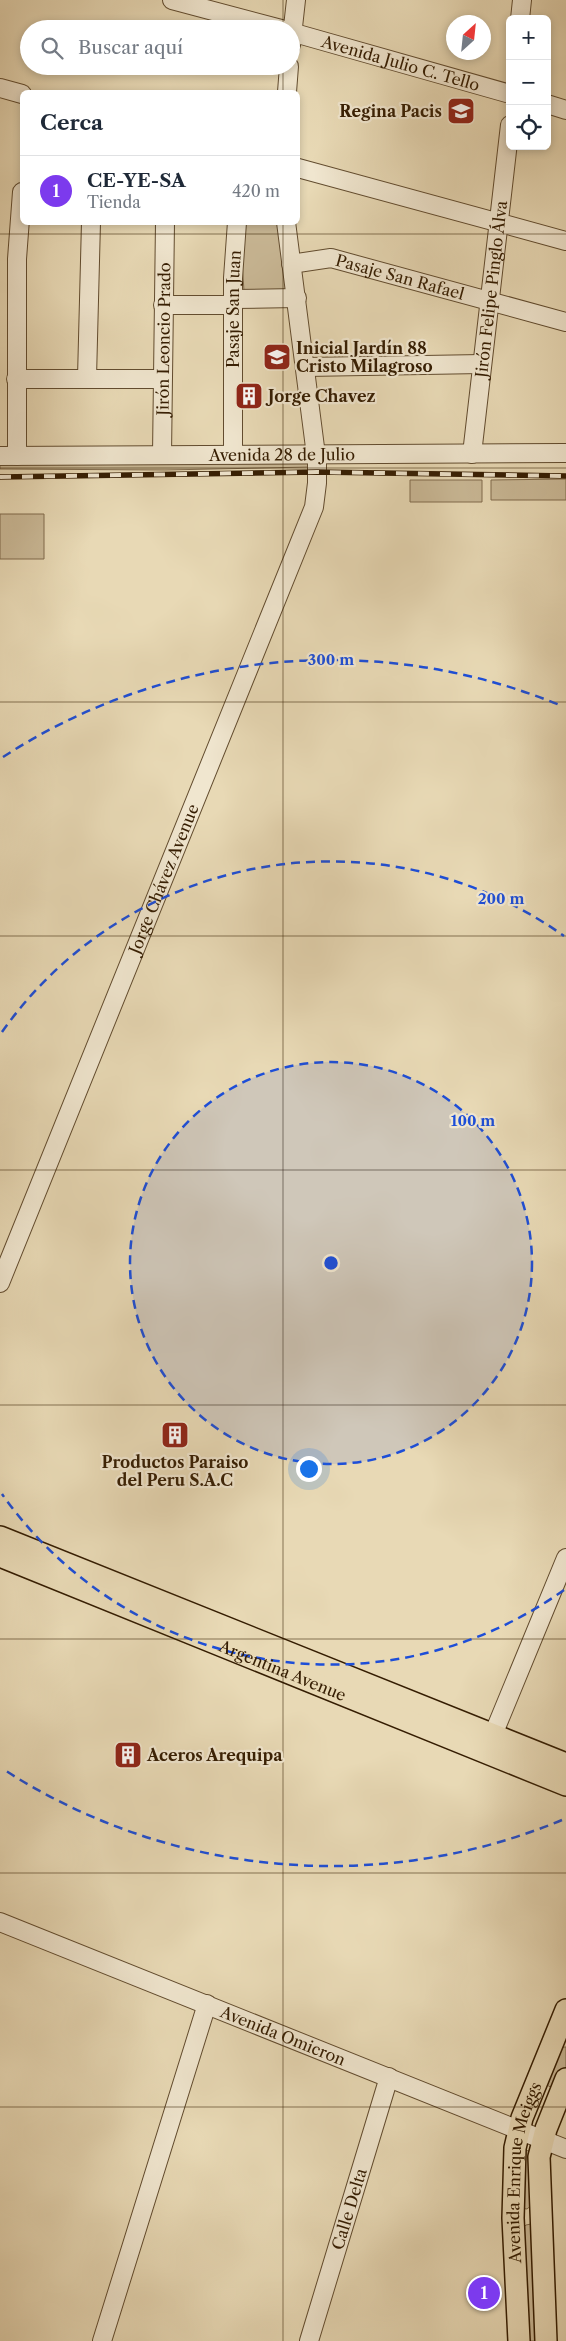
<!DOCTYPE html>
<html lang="es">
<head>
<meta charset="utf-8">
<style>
	:root { --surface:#fff; --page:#f6f6f7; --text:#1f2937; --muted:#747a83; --line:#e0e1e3; --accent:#7c3aed }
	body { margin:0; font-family:"Libre Caslon Text",serif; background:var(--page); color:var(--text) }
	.controls { position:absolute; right:15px; top:15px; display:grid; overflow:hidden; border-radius:8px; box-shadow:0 2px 8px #0003 }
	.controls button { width:45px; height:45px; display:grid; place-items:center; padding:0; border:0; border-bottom:1px solid var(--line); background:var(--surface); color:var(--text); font:25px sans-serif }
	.compass { position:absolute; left:446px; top:15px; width:45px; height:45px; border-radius:50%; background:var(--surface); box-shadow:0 2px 8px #0003; rotate:27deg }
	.you { position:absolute; left:308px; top:1468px; width:18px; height:18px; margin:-12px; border:4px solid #fff; border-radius:50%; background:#1a73e8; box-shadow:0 0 0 8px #1a73e833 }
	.badge { display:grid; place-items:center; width:32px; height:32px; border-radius:50%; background:var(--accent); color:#fff; font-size:16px; font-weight:700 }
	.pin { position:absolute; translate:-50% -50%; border:2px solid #fff; box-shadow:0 1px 5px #0006 }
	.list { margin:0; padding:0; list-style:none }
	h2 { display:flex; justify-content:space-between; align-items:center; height:65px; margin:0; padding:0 20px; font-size:21px }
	h2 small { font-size:16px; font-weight:400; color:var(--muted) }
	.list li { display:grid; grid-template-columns:32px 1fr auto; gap:15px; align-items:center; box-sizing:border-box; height:70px; padding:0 20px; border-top:1px solid var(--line) }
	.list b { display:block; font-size:19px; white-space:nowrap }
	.list p { margin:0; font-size:16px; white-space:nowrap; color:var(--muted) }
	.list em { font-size:16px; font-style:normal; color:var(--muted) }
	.icon { flex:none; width:28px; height:28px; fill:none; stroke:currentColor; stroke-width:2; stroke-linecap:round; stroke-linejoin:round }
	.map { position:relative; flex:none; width:566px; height:2341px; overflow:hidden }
	.search { position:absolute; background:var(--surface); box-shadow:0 2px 8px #0003; left:20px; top:20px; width:280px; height:55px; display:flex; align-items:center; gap:12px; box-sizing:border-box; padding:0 18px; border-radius:28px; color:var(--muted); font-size:19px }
	.panel { position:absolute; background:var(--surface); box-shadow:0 2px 8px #0003; left:20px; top:90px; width:280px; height:135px; border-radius:8px }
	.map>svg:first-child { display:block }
	.green { fill:#cab997; stroke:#806b4c }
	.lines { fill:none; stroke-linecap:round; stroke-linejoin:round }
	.minor-casing { stroke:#624c2f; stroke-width:20 }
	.major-casing { stroke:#351d02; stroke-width:24 }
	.minor { stroke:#f0e6cf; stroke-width:18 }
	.major { stroke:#e8d9b5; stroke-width:21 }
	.rail-casing { stroke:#351d02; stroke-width:5.5 }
	.rail { stroke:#f0e6cf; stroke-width:4; stroke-dasharray:11; stroke-linecap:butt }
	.grid { fill:none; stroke:#351d02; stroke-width:1; stroke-opacity:0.55 }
	.ring { fill:none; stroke:#1d4ed8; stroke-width:2.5; stroke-dasharray:9 6 }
	.labels { text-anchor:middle; stroke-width:4.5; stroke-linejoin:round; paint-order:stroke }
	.street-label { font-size:16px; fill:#351d02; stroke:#f0e6cf }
	.poi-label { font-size:16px; font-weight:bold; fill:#351d02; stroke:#f0e6cf; text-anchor:start }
	.centre { fill:#1d4ed8; stroke:#f0e6cf; stroke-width:2.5 }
	.ring-label { font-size:15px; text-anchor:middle; font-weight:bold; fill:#1d4ed8; stroke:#f0e6cf; stroke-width:4.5; stroke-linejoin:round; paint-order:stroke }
</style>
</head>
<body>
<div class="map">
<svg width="566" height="2341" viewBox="0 0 566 2341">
	<rect width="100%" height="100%" fill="#e8d9b5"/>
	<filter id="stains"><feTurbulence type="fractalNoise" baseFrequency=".004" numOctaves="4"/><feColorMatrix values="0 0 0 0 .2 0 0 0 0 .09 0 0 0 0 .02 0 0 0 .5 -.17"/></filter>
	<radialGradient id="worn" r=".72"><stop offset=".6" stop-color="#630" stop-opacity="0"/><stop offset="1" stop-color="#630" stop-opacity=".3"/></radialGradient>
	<path class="green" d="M 245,223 L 278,223 L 289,291 L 244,291 L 241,246 Z
		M 310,461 L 310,467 L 165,470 L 0,469 L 0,463 Z
		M 566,479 L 566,500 L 491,500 L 491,480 Z
		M 410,480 L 482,480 L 482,502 L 410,502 Z
		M 0,514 L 44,514 L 44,559 L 0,559 Z
		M 564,2047 L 566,2047 L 566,2069 L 552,2088 L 547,2085 L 559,2050 Z
		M 521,2149 L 529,2151 L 533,2159 L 534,2203 L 527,2209 L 520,2208 Z
		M 531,2224 L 534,2230 L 538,2341 L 525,2341 L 521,2230 L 526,2225 Z"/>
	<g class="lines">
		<defs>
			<g id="minor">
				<path d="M 172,0 L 281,29"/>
				<path d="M 520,19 L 522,0"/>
				<path id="s1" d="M 291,32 L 510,94"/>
				<path d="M 291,45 L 296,0"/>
				<path d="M 0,88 L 22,94"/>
				<path d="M 287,92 L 289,66"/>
				<path d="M 547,104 L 566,110"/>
				<path d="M 298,168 L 566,241"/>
				<path id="s2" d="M 291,264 L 331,258 L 566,322"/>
				<path d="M 233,299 L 297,298"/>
				<path d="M 163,305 L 233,305"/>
				<path d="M 306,367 L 482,364"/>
				<path d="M 87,378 L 91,222"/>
				<path d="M 16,379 L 162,379"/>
				<path id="s3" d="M 472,454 L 510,125"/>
				<path id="s4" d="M 162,455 L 165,222"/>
				<path id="s5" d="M 233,455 L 233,278 L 237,222"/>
				<path id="s6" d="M 0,456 L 566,453"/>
				<path d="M 17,456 L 17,259 L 22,192"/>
				<path id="s7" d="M 0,1283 L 314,507 L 317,483 L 317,463 L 286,222"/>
				<path d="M 488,1747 L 566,1558"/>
				<path id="s8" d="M 0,1922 L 566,2149"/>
				<path d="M 102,2341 L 207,2004"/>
				<path id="s9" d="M 309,2341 L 389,2077"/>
			</g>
			<g id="major">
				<path d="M 0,1537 L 566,1764"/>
				<path id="s10" d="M 0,1556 L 566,1785"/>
				<path id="s11" d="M 519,2341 L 513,2218 L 515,2148 L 522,2118 L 566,2010"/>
				<path d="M 546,2341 L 539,2157 L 546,2129 L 566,2079"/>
			</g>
		</defs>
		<use href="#minor" class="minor-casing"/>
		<use href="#major" class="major-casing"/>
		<use href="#minor" class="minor"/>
		<use href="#major" class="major"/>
		<defs>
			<path id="rail" d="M 0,477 L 317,472 L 566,476"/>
		</defs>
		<use href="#rail" class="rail-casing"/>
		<use href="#rail" class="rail"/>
	</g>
	<path class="grid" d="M 283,0 L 283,29M 283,66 L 283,92M 283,222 L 283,2341M 0,234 L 566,234M 0,468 L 566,468M 0,702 L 566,702M 0,936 L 566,936M 0,1170 L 566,1170M 0,1405 L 566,1405M 0,1639 L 566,1639M 0,1873 L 566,1873M 0,2107 L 566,2107"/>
	<circle cx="331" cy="1263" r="201" fill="#1d4ed8" fill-opacity=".12"/>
	<g class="ring">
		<circle cx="331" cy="1263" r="201"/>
		<path d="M564 1590A402 402 0 0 1 2 1494M2 1032A402 402 0 0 1 564 936"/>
		<path d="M562 1820A603 603 0 0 1 3 1769M3 757A603 603 0 0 1 562 706"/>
	</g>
	<defs>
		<symbol id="school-square" viewBox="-11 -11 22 22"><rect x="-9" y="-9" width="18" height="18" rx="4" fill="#8f2418" stroke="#f0e6cf"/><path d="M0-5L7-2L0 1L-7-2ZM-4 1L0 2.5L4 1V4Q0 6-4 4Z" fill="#fff"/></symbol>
		<symbol id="building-square" viewBox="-11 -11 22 22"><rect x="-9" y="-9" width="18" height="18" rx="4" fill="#8f2418" stroke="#f0e6cf"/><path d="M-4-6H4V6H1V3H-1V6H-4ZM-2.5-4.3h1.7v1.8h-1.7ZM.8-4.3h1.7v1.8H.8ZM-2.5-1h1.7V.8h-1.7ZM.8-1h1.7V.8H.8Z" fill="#fff"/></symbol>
	</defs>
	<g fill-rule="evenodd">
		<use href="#school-square" x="445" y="95" width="32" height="32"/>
		<use href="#school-square" x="261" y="341" width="32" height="32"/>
		<use href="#building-square" x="233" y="380" width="32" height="32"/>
		<use href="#building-square" x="159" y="1419" width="32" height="32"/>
		<use href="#building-square" x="112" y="1739" width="32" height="32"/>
	</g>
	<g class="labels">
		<g class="street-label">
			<text dy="6" stroke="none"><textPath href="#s1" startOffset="114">Avenida Julio C. Tello</textPath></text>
			<text dy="6" stroke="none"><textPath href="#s2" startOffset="112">Pasaje San Rafael</textPath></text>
			<text dy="6" stroke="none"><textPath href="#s3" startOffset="166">Jirón Felipe Pinglo Álva</textPath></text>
			<text dy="6" stroke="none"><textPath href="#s5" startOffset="146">Pasaje San Juan</textPath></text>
			<text dy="6" stroke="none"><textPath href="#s4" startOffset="116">Jirón Leoncio Prado</textPath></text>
			<text dy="6" stroke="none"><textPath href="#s6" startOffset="282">Avenida 28 de Julio</textPath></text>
			<text dy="6" stroke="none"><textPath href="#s7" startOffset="436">Jorge Chávez Avenue</textPath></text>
			<text dy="6" stroke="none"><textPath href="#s10" startOffset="305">Argentina Avenue</textPath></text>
			<text dy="6" stroke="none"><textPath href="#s8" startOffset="305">Avenida Omicron</textPath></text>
			<text dy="6" stroke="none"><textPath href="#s11" startOffset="170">Avenida Enrique Meiggs</textPath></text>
			<text dy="6" stroke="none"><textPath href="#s9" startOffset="138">Calle Delta</textPath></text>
		</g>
		<g class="poi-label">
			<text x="442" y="117" text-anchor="end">Regina Pacis</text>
			<text x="296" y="354">Inicial Jardín 88<tspan x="296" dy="18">Cristo Milagroso</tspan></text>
			<text x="268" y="402">Jorge Chavez</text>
			<text x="175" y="1468" text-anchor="middle">Productos Paraiso<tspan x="175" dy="18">del Peru S.A.C</tspan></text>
			<text x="147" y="1761">Aceros Arequipa</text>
		</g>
	</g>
	<circle cx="331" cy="1263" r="8" class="centre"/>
	<g class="ring-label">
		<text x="331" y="665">300 m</text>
		<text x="501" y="904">200 m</text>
		<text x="473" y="1126">100 m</text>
	</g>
	<rect width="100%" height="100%" filter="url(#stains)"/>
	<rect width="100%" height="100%" fill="url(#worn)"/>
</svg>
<div class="controls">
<button>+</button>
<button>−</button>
<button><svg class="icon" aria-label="locate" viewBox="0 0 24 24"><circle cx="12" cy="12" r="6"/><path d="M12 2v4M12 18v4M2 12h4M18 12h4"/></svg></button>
</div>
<svg class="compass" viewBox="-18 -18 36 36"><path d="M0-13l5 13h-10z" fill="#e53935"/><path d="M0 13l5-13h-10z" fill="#747a83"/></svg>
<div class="you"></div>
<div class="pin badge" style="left:484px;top:2293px">1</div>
<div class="search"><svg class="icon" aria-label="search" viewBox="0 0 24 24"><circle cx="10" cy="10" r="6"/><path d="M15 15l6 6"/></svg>Buscar aquí</div>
<section class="panel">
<h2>Cerca<small></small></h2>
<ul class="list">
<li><span class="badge">1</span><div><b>CE-YE-SA</b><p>Tienda</p></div><em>420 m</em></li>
</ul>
</section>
</div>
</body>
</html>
